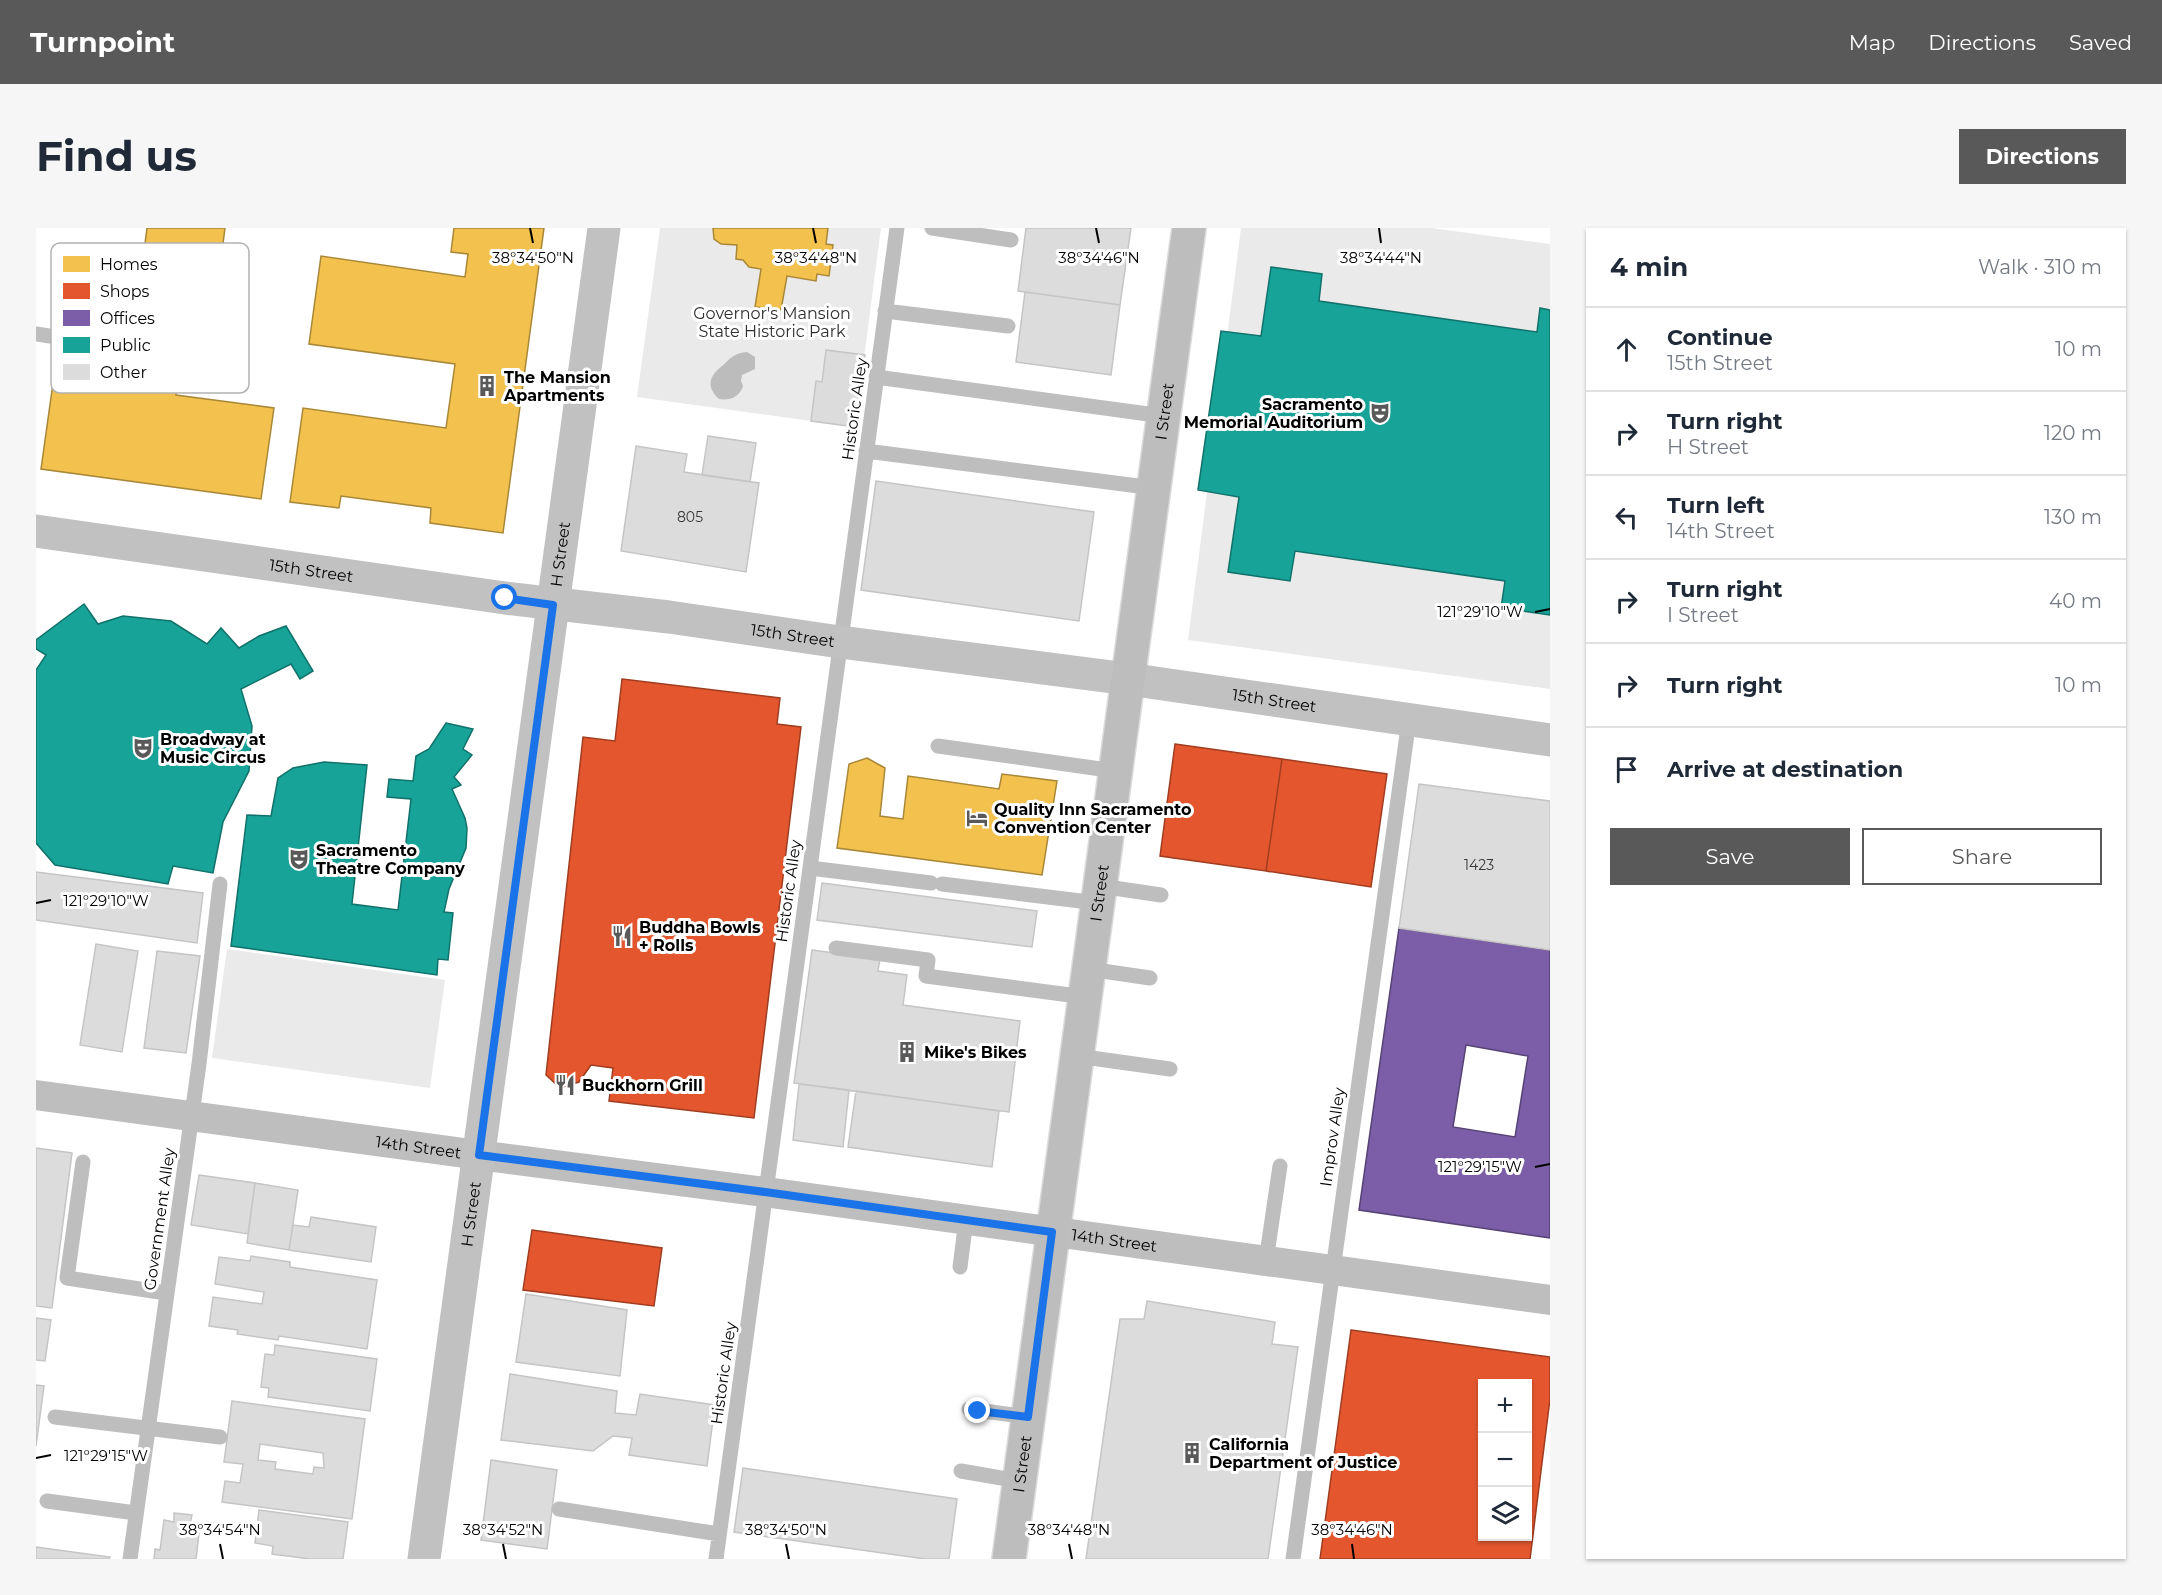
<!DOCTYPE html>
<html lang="en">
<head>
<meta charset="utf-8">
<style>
	:root { --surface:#fff; --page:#f6f6f7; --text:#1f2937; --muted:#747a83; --line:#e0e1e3; --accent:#595959 }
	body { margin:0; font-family:Montserrat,sans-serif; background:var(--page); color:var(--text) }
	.controls { position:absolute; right:18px; bottom:18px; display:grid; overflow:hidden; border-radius:0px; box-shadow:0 2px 4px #0004 }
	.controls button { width:54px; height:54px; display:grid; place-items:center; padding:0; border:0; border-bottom:2px solid var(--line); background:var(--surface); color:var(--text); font:30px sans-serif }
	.stop { position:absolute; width:18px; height:18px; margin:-14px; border:4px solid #1a73e8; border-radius:50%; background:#fff }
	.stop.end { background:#1a73e8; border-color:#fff; box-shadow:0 2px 6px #0008 }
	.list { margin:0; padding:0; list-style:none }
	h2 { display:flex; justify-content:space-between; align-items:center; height:78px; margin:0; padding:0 24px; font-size:26px }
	h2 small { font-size:20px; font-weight:400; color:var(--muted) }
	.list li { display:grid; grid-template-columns:39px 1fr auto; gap:18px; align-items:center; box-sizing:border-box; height:84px; padding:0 24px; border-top:2px solid var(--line) }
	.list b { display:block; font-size:22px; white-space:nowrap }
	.list p { margin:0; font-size:20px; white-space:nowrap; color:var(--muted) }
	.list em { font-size:20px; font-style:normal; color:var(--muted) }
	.actions { display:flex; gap:12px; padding:18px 24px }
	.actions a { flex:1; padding:14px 0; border:2px solid var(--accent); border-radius:0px; text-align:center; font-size:21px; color:var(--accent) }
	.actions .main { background:var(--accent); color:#fff }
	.icon { flex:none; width:33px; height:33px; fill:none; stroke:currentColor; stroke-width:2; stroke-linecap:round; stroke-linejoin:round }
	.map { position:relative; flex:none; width:1514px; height:1331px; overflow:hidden; border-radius:0px }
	header { display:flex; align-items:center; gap:36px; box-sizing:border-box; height:84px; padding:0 30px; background:var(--accent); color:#fff }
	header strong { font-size:28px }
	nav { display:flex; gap:33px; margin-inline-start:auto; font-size:21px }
	.intro { display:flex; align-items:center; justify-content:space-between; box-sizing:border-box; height:144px; padding:0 36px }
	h1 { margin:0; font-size:42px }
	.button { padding:15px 27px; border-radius:0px; background:var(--accent); color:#fff; font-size:21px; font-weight:700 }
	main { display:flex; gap:36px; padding:0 36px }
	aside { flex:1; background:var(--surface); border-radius:0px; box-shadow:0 2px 4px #0004 }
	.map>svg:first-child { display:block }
	.green { fill:#eaeaea }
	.water { fill:#bcbcbc }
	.homes { fill:#f2c14e; stroke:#a98737; stroke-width:1.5 }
	.shops { fill:#e4572e; stroke:#a03d20; stroke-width:1.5; fill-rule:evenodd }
	.offices { fill:#7b5ea7; stroke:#564275; stroke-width:1.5; fill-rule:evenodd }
	.public { fill:#17a398; stroke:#10726a; stroke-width:1.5 }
	.building { fill:#dcdcdc; stroke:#c5c5c5; stroke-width:1.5; fill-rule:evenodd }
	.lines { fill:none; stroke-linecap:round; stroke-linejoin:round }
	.primary-casing { stroke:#dbdbdb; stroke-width:36 }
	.lane { stroke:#bebebe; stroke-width:15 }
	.street { stroke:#bebebe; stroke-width:30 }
	.secondary { stroke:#c1c1c1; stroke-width:33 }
	.primary { stroke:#bdbdbd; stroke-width:33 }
	.route { stroke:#1a73e8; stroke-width:8 }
	.ticks { fill:none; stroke:#000; stroke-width:2 }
	.labels { text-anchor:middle; stroke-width:6; stroke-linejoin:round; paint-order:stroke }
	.number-label { font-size:14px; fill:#373737 }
	.park-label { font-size:16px; fill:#2f2f2f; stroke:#fff }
	.poi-label { font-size:16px; font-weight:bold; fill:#000; stroke:#fff; text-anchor:start }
	.street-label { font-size:16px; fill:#000; stroke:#fff }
	.key { fill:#fff; stroke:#b2b2b2; stroke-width:1.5 }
	.key-label { font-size:16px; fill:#000 }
	.ticks-label { font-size:15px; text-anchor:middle; fill:#000; stroke:#fff; stroke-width:6; stroke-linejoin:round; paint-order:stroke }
</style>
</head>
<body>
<header>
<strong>Turnpoint</strong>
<nav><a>Map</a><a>Directions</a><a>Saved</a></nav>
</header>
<div class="intro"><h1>Find us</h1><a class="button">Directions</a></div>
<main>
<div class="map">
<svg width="1514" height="1331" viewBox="0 0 1514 1331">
	<rect width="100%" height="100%" fill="#fff"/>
	<path class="green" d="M 624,0 L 845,0 L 819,199 L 601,169 Z
		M 1205,0 L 1395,0 L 1514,16 L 1514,461 L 1152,412 Z
		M 191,721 L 409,752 L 394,860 L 176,830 Z"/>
	<path class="water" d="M 711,124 L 719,129 L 719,141 L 706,147 L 705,153 L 707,158 C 704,169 693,173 683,171 C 670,159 673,148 686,138 C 695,130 698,125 711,124 Z"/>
	<path class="homes" d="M 111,0 L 189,0 L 169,155 L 142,151 L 140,167 L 238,180 L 225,271 L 5,241 L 18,148 L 116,162 L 117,155 L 106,154 L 108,140 L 93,138 Z
		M 418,0 L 508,0 L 467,305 L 394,295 L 395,280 L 305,268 L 303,280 L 254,274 L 267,180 L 410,200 L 419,136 L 273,116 L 285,28 L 429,49 L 432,26 L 415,24 Z
		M 677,0 L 792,0 L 790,16 L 797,17 L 793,48 L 781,46 L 780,53 L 751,48 L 745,82 L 719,79 L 725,41 L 713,39 L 707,32 L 700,31 L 701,17 L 685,16 L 678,11 Z
		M 831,530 L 849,540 L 844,588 L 867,591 L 872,548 L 963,561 L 966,546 L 1021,553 L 1006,647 L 801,620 L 813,536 Z"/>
	<path class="shops" d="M 586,451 L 744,470 L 741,496 L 765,499 L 718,890 L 573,873 L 577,840 L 555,837 L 543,854 L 524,860 L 510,847 L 547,509 L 579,513 Z
		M 1139,516 L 1246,531 L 1230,643 L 1124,628 Z
		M 1246,531 L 1351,546 L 1335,659 L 1230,643 Z
		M 496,1002 L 626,1020 L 618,1078 L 487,1062 Z
		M 1315,1102 L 1514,1129 L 1514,1171 L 1494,1331 L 1284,1331 ZM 1446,1156 L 1492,1156 L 1492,1308 L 1446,1308 Z"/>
	<path class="offices" d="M 1363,700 L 1514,722 L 1514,1010 L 1323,982 ZM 1430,817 L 1492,828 L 1479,909 L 1417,899 Z"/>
	<path class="public" d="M 1235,39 L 1286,46 L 1283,73 L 1501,104 L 1504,80 L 1514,82 L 1514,387 L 1465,380 L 1469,353 L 1259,323 L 1254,353 L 1192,344 L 1203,269 L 1162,262 L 1185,103 L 1225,108 Z
		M 48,376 L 62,396 L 87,388 L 135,393 L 171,416 L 185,400 L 203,420 L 223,408 L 250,398 L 277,443 L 264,451 L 255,436 L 205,461 L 216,498 L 213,543 L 187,594 L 177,645 L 137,638 L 132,656 L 19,637 L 0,615 L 0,442 L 10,427 L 0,421 L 0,412 Z
		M 410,495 L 437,501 L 427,521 L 436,527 L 418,549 L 425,557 L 416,561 L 429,590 L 431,600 L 430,620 L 413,661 L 408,684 L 417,685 L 412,732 L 402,731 L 401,747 L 195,718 L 211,587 L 235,588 L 242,550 L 257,540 L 288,534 L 331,537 L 316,676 L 362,682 L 375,571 L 351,569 L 353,551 L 377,553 L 380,528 L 393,521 Z"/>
	<path class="building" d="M 990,0 L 1095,0 L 1084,77 L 982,63 Z
		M 989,64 L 1084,77 L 1075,147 L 980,134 Z
		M 790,122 L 829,127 L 819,199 L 775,193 L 780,153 L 786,154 Z
		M 672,208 L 720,215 L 714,254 L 666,247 Z
		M 600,218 L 651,226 L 648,244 L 723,255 L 710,344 L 585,323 Z
		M 840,253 L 1058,284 L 1043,393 L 825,362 Z
		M 1383,556 L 1514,573 L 1514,722 L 1363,700 Z
		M 0,644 L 167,665 L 161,715 L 0,692 Z
		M 786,655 L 1001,683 L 996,719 L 781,692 Z
		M 60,716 L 102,723 L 86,824 L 44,817 Z
		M 776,722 L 844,731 L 842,743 L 871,747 L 867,777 L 984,793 L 973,884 L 758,855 Z
		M 121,723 L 164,728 L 150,825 L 108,820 Z
		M 763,856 L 813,862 L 807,919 L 757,912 Z
		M 820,863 L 963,883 L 956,939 L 812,919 Z
		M 0,920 L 36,925 L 16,1080 L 0,1078 Z
		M 163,947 L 219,955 L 212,1006 L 155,997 Z
		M 219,955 L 262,962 L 253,1022 L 211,1015 Z
		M 275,989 L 340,999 L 335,1034 L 253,1022 L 257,997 L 273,999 Z
		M 215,1028 L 254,1034 L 254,1039 L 341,1052 L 331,1121 L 243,1108 L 242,1112 L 201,1106 L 202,1102 L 173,1098 L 177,1069 L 226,1076 L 228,1064 L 179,1056 L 183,1029 L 214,1033 Z
		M 490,1066 L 591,1082 L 584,1148 L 480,1134 Z
		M 1111,1073 L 1239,1094 L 1236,1116 L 1262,1119 L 1232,1331 L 1050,1331 L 1084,1091 L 1108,1091 Z
		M 0,1090 L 15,1092 L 9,1133 L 0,1132 Z
		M 239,1117 L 341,1131 L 334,1183 L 232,1169 L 233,1160 L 225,1159 L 229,1126 L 238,1127 Z
		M 474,1146 L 581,1163 L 579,1185 L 600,1187 L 604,1166 L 679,1177 L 671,1238 L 593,1227 L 596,1210 L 577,1208 L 557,1223 L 465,1212 Z
		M 0,1157 L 8,1158 L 0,1218 Z
		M 196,1173 L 329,1191 L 316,1291 L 186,1274 L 189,1253 L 204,1255 L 207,1236 L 188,1234 ZM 224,1216 L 287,1225 L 288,1240 L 278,1239 L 277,1246 L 239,1241 L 240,1234 L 222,1232 Z
		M 455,1232 L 521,1242 L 511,1321 L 445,1312 Z
		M 707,1240 L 921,1271 L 913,1331 L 889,1331 L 698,1304 Z
		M 223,1282 L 312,1294 L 307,1331 L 274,1331 L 236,1326 L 237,1318 L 219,1315 Z
		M 138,1285 L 156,1287 L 154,1296 L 164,1297 L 160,1331 L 118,1331 L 119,1321 L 124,1322 L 128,1292 L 138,1294 Z
		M 0,1319 L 74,1329 L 73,1331 L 0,1331 Z"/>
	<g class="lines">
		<defs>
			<g id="primary">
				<path id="s4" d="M 973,1331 L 1153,0"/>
			</g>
		</defs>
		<use href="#primary" class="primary-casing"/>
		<path class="lane" d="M 896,0 L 975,12
			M 849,83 L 972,98
			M 0,106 L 65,116
			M 840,149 L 1127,188
			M 830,223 L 1118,260
			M 902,518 L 1079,543
			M 774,640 L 895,655
			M 906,656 L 1061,675
			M 1064,658 L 1125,667
			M 800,720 L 892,732 L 890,748 L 1049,769
			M 1053,741 L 1114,750
			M 1041,828 L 1134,841
			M 47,934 L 31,1050 L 130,1065
			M 1230,1033 L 1244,938
			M 924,1039 L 930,992
			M 933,1181 L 992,1189
			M 19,1189 L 184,1209
			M 925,1243 L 983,1253
			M 11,1273 L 100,1285
			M 523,1281 L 683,1306
			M 94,1331 L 163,836 L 184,656
			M 680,1331 L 861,0
			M 1257,1331 L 1373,492"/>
		<path class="street" id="s1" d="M 0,867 L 443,927 L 729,964 L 1514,1072"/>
		<g class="secondary">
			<path id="s2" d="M 0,303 L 469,370 L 633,389 L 804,414 L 1092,451 L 1514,512"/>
			<path id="s3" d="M 388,1331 L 568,0"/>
		</g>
		<use href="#primary" class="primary"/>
	</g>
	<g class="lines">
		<path class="route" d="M 469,370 L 517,377 L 443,927 L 729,964 L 1016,1004 L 992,1189 L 942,1183"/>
	</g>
	<path class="ticks" d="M 494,0 L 497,15M 777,0 L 780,15M 1060,0 L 1063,15M 1343,0 L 1345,15M 1499,384 L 1514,381M 0,675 L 15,672M 1499,939 L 1514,936M 0,1230 L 15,1227M 184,1316 L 187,1331M 467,1316 L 470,1331M 750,1316 L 753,1331M 1033,1316 L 1036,1331M 1316,1316 L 1318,1331"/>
	<defs>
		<symbol id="building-bare" viewBox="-9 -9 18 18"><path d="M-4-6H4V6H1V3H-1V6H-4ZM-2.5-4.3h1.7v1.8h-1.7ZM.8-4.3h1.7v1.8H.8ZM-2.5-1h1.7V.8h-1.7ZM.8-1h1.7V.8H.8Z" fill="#595959" stroke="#fff" stroke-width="2.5" paint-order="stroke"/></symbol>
		<symbol id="theatre-bare" viewBox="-9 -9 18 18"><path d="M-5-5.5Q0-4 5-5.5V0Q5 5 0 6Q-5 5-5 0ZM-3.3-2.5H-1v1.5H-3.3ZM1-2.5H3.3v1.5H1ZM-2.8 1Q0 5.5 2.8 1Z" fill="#595959" stroke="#fff" stroke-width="2.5" paint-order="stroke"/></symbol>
		<symbol id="hotel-bare" viewBox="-9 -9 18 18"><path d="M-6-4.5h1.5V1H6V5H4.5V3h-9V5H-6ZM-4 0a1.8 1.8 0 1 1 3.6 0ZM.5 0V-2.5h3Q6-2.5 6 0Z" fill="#595959" stroke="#fff" stroke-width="2.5" paint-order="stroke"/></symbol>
		<symbol id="restaurant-bare" viewBox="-9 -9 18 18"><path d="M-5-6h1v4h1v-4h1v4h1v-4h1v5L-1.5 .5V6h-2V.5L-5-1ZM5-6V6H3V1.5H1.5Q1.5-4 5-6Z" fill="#595959" stroke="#fff" stroke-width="2.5" paint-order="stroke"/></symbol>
	</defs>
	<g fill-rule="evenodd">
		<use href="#building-bare" x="436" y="143" width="30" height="30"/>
		<use href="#theatre-bare" x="1329" y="170" width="30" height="30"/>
		<use href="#theatre-bare" x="92" y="505" width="30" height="30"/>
		<use href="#hotel-bare" x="926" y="575" width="30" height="30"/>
		<use href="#theatre-bare" x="248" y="616" width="30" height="30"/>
		<use href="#restaurant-bare" x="571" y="693" width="30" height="30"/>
		<use href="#building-bare" x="856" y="809" width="30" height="30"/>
		<use href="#restaurant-bare" x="514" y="842" width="30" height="30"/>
		<use href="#building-bare" x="1141" y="1210" width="30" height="30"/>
	</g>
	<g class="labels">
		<g class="number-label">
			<text x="654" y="294">805</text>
			<text x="1443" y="642">1423</text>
		</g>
		<g class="park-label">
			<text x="736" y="91">Governor's Mansion<tspan x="736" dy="18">State Historic Park</tspan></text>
		</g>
		<g class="poi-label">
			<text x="468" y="155">The Mansion<tspan x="468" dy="18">Apartments</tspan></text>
			<text x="1327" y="182" text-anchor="end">Sacramento<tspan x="1327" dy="18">Memorial Auditorium</tspan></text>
			<text x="124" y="517">Broadway at<tspan x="124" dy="18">Music Circus</tspan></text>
			<text x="958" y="587">Quality Inn Sacramento<tspan x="958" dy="18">Convention Center</tspan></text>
			<text x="280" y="628">Sacramento<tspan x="280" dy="18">Theatre Company</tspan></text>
			<text x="603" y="705">Buddha Bowls<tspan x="603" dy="18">+ Rolls</tspan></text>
			<text x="888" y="830">Mike's Bikes</text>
			<text x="546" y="863">Buckhorn Grill</text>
			<text x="1173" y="1222">California<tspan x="1173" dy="18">Department of Justice</tspan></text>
		</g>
		<g class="street-label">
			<text transform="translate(818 181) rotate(-82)" y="6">Historic Alley</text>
			<text dy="6" stroke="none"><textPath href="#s4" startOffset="1158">I Street</textPath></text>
			<text dy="6" stroke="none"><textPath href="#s3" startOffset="1014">H Street</textPath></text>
			<text dy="6" stroke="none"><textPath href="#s2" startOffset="278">15th Street</textPath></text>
			<text dy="6" stroke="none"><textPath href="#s2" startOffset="764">15th Street</textPath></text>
			<text dy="6" stroke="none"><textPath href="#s2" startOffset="1250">15th Street</textPath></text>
			<text transform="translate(752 663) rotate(-82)" y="6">Historic Alley</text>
			<text dy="6" stroke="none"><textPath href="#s4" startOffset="672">I Street</textPath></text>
			<text transform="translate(1296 909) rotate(-82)" y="6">Improv Alley</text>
			<text dy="6" stroke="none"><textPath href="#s1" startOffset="386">14th Street</textPath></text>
			<text dy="6" stroke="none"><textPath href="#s3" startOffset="348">H Street</textPath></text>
			<text transform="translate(123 991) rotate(-82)" y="6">Government Alley</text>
			<text dy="6" stroke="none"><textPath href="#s1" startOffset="1088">14th Street</textPath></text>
			<text transform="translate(687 1145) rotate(-82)" y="6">Historic Alley</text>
			<text dy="6" stroke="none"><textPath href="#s4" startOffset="96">I Street</textPath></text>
		</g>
	</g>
	<rect x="15" y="15" width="198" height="150" rx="9" class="key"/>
	<rect x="27" y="28" width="27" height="16" fill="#f2c14e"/>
	<rect x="27" y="55" width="27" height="16" fill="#e4572e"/>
	<rect x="27" y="82" width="27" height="16" fill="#7b5ea7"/>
	<rect x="27" y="109" width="27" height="16" fill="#17a398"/>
	<rect x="27" y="136" width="27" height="16" fill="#dcdcdc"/>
	<g class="key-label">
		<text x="64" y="42">Homes</text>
		<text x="64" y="69">Shops</text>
		<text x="64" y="96">Offices</text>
		<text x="64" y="123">Public</text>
		<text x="64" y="150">Other</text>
	</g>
	<g class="ticks-label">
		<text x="497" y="35">38°34'50"N</text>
		<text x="780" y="35">38°34'48"N</text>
		<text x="1063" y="35">38°34'46"N</text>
		<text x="1345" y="35">38°34'44"N</text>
		<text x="1444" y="389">121°29'10"W</text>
		<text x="70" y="678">121°29'10"W</text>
		<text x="1444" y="944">121°29'15"W</text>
		<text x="70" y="1233">121°29'15"W</text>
		<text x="184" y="1307">38°34'54"N</text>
		<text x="467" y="1307">38°34'52"N</text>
		<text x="750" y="1307">38°34'50"N</text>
		<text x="1033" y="1307">38°34'48"N</text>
		<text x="1316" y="1307">38°34'46"N</text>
	</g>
</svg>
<div class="controls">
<button>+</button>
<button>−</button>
<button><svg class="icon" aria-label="layers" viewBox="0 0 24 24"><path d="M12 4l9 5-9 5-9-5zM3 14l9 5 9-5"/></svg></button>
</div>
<div class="stop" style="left:469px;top:370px"></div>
<div class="stop end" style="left:942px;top:1183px"></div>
</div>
<aside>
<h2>4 min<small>Walk · 310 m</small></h2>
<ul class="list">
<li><svg class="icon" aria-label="ahead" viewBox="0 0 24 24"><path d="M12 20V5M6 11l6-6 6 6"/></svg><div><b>Continue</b><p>15th Street</p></div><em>10 m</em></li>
<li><svg class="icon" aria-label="right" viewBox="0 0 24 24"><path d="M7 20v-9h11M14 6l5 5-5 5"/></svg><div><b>Turn right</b><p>H Street</p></div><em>120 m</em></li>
<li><svg class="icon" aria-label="left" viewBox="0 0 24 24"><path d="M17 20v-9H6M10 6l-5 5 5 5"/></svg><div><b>Turn left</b><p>14th Street</p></div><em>130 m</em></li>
<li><svg class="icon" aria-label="right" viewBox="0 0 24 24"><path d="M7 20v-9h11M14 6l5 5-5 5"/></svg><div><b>Turn right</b><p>I Street</p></div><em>40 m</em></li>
<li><svg class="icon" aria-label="right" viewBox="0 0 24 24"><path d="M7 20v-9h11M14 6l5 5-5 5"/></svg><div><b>Turn right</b></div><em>10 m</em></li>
<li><svg class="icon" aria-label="arrive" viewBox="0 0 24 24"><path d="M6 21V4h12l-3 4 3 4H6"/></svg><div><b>Arrive at destination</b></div></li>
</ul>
<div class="actions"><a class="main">Save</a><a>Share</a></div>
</aside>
</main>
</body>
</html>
